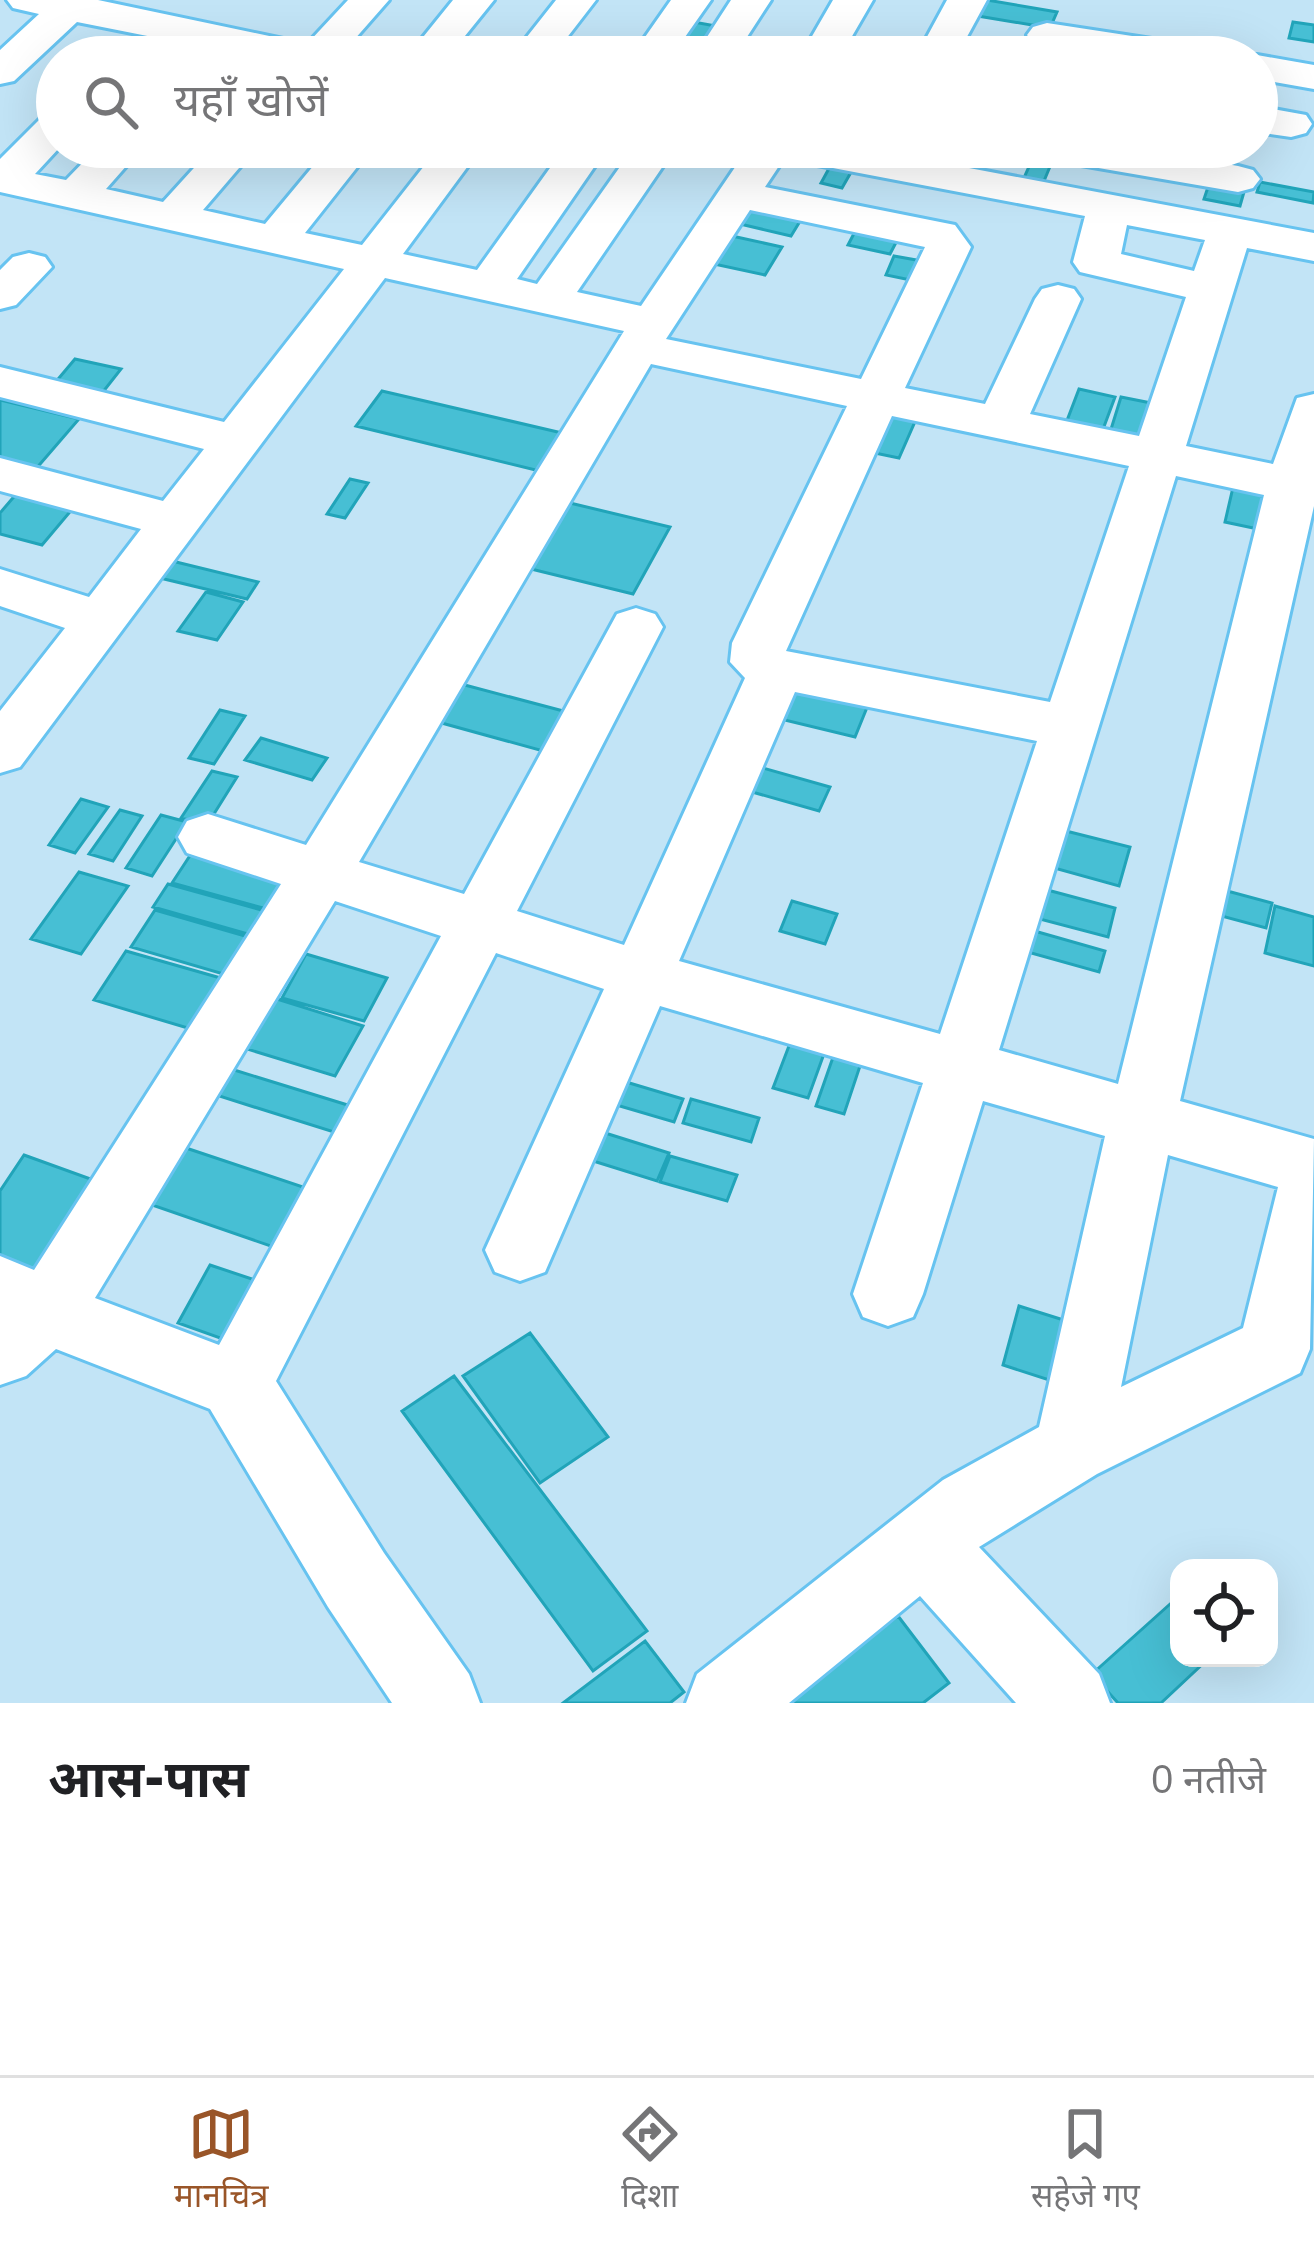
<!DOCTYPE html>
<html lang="hi">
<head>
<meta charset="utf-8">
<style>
	:root { --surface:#fff; --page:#f2f2f2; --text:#202124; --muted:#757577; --line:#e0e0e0; --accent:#995528 }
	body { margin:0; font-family:"IBM Plex Sans","Noto Sans Devanagari",sans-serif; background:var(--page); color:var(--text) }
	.controls { position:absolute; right:36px; bottom:36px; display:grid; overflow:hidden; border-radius:24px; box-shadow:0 12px 48px #0002 }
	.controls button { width:108px; height:108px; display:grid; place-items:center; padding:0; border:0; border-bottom:3px solid var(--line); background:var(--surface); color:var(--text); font:60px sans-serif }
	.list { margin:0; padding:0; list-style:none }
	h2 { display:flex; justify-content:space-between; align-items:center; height:156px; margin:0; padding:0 48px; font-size:51px }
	h2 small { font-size:39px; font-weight:400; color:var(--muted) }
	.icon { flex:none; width:66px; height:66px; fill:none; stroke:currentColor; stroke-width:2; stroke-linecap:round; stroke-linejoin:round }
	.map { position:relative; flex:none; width:1314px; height:1703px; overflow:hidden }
	.search { position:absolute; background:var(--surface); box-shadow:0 12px 48px #0002; left:36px; right:36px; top:36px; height:132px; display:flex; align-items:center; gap:30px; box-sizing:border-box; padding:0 42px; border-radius:66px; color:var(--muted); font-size:45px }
	.sheet { height:372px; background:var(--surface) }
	nav { display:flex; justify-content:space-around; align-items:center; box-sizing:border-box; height:168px; border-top:3px solid var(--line); background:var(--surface); font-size:33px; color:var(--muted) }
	nav a { display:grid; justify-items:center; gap:6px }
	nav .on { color:var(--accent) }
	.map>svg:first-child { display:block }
	.building { fill:#47bfd4; stroke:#21a4b9; stroke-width:3 }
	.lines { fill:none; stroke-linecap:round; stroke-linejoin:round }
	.minor-casing { stroke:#67c3f0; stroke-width:6 }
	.minor { fill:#fff; fill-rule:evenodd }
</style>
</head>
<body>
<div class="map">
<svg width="1314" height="1703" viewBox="0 0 1314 1703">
	<rect width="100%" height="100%" fill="#c2e4f6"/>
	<path class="building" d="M 973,0 L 987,0 L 1057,12 L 1050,28 L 966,14 Z
		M 688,21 L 727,28 L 714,47 L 674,39 Z
		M 1293,22 L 1314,25 L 1314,42 L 1289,38 Z
		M 161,36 L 199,43 L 186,57 L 140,57 Z
		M 1047,43 L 1102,53 L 1100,57 L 1041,57 Z
		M 129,147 L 186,147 L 172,162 L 124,152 Z
		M 1037,149 L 1056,152 L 1039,193 L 1019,189 Z
		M 832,163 L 854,167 L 842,188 L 821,183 Z
		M 1211,178 L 1246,185 L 1240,206 L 1204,199 Z
		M 1260,182 L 1314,192 L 1313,203 L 1257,192 Z
		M 754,202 L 805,213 L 791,236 L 740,224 Z
		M 860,222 L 902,231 L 890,254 L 848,245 Z
		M 732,236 L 782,247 L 765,275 L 714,264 Z
		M 894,256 L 933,263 L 925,283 L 886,275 Z
		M 75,359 L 121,369 L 95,402 L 48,391 Z
		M 1079,389 L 1115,397 L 1099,440 L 1063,431 Z
		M 382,391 L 575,436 L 552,474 L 356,426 Z
		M 1121,397 L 1161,405 L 1147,450 L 1107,442 Z
		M 0,400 L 79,419 L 28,478 L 0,471 Z
		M 879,408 L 917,417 L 899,458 L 860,450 Z
		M 350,479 L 368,483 L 345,518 L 327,514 Z
		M 1234,483 L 1280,493 L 1272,532 L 1225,522 Z
		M 18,492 L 74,507 L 42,545 L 0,534 L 0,513 Z
		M 570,503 L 670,527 L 633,594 L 531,569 Z
		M 172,561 L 258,582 L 247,599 L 160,578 Z
		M 206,592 L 243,602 L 217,640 L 178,631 Z
		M 784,679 L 870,700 L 855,737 L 768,716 Z
		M 461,684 L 586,717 L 565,757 L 438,722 Z
		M 220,710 L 245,716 L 214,764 L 189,758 Z
		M 261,738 L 327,758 L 312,780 L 245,760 Z
		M 749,764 L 830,787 L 819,811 L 738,788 Z
		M 212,771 L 237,777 L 207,825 L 181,818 Z
		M 81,799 L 108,807 L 75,853 L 49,845 Z
		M 120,810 L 142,816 L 113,861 L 89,854 Z
		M 161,815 L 187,822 L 152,876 L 126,868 Z
		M 1058,829 L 1130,847 L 1119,886 L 1047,866 Z
		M 193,851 L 293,879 L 274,911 L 172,883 Z
		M 79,872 L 128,886 L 81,954 L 31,939 Z
		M 168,884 L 276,914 L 262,938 L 153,907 Z
		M 1205,885 L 1272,903 L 1266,928 L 1199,910 Z
		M 1040,888 L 1115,908 L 1108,937 L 1032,917 Z
		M 792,901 L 837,914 L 825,944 L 780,931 Z
		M 1275,906 L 1314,917 L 1314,966 L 1265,953 Z
		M 155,910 L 259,940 L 237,978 L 131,947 Z
		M 1031,930 L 1105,951 L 1099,972 L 1024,951 Z
		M 126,951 L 231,981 L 201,1032 L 94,1000 Z
		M 306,954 L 387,978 L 364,1021 L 282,998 Z
		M 277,999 L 363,1026 L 335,1076 L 247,1049 Z
		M 795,1030 L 829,1040 L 808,1098 L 773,1088 Z
		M 839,1040 L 866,1048 L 844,1114 L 816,1106 Z
		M 231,1069 L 367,1111 L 353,1138 L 216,1095 Z
		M 606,1076 L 683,1099 L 674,1122 L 596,1099 Z
		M 691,1099 L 759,1118 L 751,1142 L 683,1123 Z
		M 586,1127 L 669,1153 L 657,1181 L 574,1155 Z
		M 186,1148 L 321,1193 L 288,1252 L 152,1205 Z
		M 24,1155 L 110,1186 L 46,1286 L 0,1268 L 0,1191 Z
		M 670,1156 L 737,1175 L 727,1201 L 660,1182 Z
		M 210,1265 L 279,1288 L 248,1348 L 178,1323 Z
		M 1019,1306 L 1086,1327 L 1071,1387 L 1003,1365 Z
		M 530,1333 L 608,1437 L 540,1483 L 463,1376 Z
		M 454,1376 L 647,1631 L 593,1671 L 402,1411 Z
		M 1179,1596 L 1179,1658 L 1209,1658 L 1161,1703 L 1118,1703 L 1092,1674 Z
		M 898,1616 L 949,1683 L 923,1703 L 782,1703 Z
		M 645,1641 L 684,1692 L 670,1703 L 563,1703 Z"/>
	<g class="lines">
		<defs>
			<path id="minor" d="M 7,0 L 98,0 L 307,44 L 348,0 L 389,0 L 339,57 L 253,57 L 77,22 L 14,81 L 0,84 L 0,50 L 39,14 L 13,8 Z
				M 453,0 L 494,0 L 448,57 L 407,57 Z
				M 556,0 L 596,0 L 552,57 L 511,57 Z
				M 671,0 L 711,0 L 671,57 L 631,57 Z
				M 731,0 L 771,0 L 734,57 L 694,57 Z
				M 833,0 L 873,0 L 840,57 L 800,57 Z
				M 947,0 L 987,0 L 956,57 L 916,57 Z
				M 1047,23 L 1191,45 L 1205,48 L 1211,57 L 1112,57 L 1033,43 L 1027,35 L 1033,27 Z
				M 1257,55 L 1314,65 L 1314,89 L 1257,79 L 1257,57 L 1248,57 Z
				M 1257,106 L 1306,115 L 1312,124 L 1306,133 L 1291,137 L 1257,132 Z
				M 57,113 L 60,147 L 35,174 L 66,180 L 98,147 L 143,147 L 106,189 L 163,202 L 213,147 L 257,147 L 203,210 L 265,224 L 329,147 L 373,147 L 305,233 L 362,245 L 439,147 L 482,147 L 403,254 L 477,270 L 565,147 L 608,147 L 517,279 L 537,284 L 634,147 L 676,147 L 577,292 L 641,306 L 744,154 L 759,150 L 774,154 L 781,163 L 765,187 L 955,225 L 971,247 L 905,388 L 985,404 L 1035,299 L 1042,289 L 1058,285 L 1074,289 L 1081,299 L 1030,414 L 1139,436 L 1186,297 L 1080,272 L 1073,262 L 1085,216 L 791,160 L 776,156 L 770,147 L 858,147 L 1314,233 L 1314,261 L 1247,248 L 1186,446 L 1273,464 L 1297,398 L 1314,394 L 1314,506 L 1180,1101 L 1314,1139 L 1310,1349 L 1300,1373 L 1097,1474 L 979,1547 L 1099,1674 L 1110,1703 L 1016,1703 L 920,1596 L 789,1703 L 686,1703 L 697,1674 L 943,1480 L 1039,1427 L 1105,1136 L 983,1101 L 923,1294 L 913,1317 L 888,1326 L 863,1317 L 853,1294 L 923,1083 L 660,1006 L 545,1272 L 520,1281 L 495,1272 L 485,1250 L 604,989 L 496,953 L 276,1381 L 384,1553 L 469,1674 L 480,1703 L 392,1703 L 328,1607 L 210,1409 L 56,1349 L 26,1376 L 0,1385 L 0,1256 L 34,1270 L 281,884 L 187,853 L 178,837 L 187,821 L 208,814 L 306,845 L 624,331 L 385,278 L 20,767 L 0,773 L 0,711 L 65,628 L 0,606 L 0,569 L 89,597 L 141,529 L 0,491 L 0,458 L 163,501 L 204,449 L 0,397 L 0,367 L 224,422 L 344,269 L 0,192 L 0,159 L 42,117 ZM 750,210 L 925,247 L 861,379 L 666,339 ZM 1127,225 L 1205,240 L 1194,271 L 1121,254 ZM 651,364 L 847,406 L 732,643 L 730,662 L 745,678 L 624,945 L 517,911 L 663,627 L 655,614 L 636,608 L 617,614 L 464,894 L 359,862 ZM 892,416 L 1129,466 L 1050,702 L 786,651 ZM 1176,476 L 1264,495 L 1118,1084 L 999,1050 ZM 795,692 L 1037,741 L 940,1034 L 679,961 ZM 335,901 L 441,936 L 219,1345 L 95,1298 ZM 1168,1155 L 1278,1187 L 1243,1328 L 1121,1387 Z
				M 1031,147 L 1127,147 L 1238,166 L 1253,170 L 1260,179 L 1253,188 L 1238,192 L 1052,160 L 1037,156 Z
				M 29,253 L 45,257 L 52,267 L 16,305 L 0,309 L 0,270 L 13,257 Z"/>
		</defs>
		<use href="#minor" class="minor-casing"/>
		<use href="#minor" class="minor"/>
	</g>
</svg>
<div class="controls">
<button><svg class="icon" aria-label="locate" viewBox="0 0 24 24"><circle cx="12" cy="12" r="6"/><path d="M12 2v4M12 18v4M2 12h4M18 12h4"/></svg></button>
</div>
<div class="search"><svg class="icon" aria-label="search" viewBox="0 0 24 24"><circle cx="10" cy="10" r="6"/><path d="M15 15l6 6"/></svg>यहाँ खोजें</div>
</div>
<section class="sheet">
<h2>आस-पास<small>0 नतीजे</small></h2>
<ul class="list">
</ul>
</section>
<nav>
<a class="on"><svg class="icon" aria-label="map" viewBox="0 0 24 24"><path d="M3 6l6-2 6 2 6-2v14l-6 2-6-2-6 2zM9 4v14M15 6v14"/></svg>मानचित्र</a>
<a><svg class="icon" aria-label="directions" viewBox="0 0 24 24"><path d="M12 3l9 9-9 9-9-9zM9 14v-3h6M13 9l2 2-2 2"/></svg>दिशा</a>
<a><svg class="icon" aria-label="saved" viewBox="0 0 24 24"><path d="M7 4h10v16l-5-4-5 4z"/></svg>सहेजे गए</a>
</nav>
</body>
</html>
